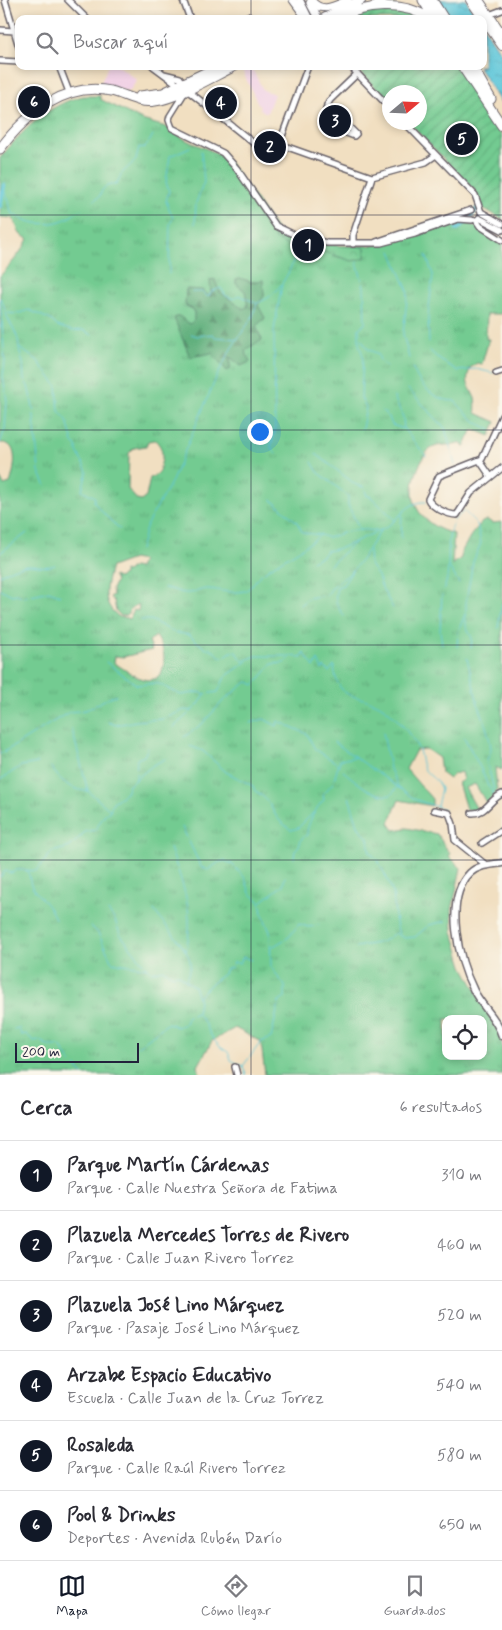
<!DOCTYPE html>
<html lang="es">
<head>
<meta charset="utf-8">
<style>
	:root { --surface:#fff; --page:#f7f7f7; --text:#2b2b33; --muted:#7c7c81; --line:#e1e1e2; --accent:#111827 }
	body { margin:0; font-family:Mynerve,sans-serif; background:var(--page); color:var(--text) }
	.controls { position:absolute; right:15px; bottom:15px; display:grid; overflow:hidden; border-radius:10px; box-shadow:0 2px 8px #0003 }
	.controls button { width:45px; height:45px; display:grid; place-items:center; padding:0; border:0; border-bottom:1px solid var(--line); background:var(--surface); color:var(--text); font:25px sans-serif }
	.compass { position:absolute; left:382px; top:85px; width:45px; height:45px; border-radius:50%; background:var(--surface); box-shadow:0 2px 8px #0003; rotate:71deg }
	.scale { position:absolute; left:15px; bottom:12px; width:124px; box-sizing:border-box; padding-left:5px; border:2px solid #22223b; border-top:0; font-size:14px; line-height:18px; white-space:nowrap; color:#22223b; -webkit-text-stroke:4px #fbf7ec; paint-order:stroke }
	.you { position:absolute; left:259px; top:431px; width:18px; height:18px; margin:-12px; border:4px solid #fff; border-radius:50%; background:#1a73e8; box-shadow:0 0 0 8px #1a73e833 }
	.badge { display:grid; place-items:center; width:32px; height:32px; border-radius:50%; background:var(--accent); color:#fff; font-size:16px; font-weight:700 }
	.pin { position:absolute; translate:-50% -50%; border:2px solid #fff; box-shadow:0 1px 5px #0006 }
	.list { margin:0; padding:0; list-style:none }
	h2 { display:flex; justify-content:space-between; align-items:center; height:65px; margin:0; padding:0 20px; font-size:21px }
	h2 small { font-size:16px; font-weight:400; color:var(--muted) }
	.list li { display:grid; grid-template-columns:32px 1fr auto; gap:15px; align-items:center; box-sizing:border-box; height:70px; padding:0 20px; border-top:1px solid var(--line) }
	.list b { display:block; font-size:19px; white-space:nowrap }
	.list p { margin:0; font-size:16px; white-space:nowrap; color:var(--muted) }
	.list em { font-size:16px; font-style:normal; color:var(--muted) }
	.icon { flex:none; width:28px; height:28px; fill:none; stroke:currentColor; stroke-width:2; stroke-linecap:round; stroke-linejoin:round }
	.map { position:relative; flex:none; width:502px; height:1075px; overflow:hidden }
	.search { position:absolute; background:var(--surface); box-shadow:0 2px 8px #0003; left:15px; right:15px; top:15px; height:55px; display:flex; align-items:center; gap:12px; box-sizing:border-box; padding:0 18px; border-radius:10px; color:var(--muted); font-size:19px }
	.sheet { height:485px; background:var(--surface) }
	nav { display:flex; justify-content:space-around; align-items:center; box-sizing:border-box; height:70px; border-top:1px solid var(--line); background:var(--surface); font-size:14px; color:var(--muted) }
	nav a { display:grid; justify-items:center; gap:2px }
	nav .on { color:var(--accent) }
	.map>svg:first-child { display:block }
	.built { fill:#f0d0e5 }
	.grass { fill:url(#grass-tufts); stroke:#4a7666; fill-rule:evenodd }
	.forest { fill:url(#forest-firs); stroke:#40685b }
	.park { fill:url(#park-crowns); stroke:#4a7666 }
	.garden { fill:url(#garden-furrows); stroke:#4a7666 }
	.water { fill:url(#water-ripples); stroke:#40748a }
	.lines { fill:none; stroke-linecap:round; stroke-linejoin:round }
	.stream { stroke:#5dc6d9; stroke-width:1 }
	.canal { stroke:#5dc6d9; stroke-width:4.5 }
	.minor-casing { stroke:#6a646a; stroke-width:8 }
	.tertiary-casing { stroke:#6a646a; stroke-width:9 }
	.secondary-casing { stroke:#6a646a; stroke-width:9 }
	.primary-casing { stroke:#6a646a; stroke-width:10 }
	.trunk-casing { stroke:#6a646a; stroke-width:11 }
	.minor { stroke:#fff; stroke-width:5 }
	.tertiary { stroke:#fff; stroke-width:6 }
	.secondary { stroke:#fff; stroke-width:7 }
	.primary { stroke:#fff; stroke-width:8 }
	.trunk { stroke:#fff; stroke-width:9 }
	.grid { fill:none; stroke:#22223b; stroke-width:1; stroke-opacity:0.55 }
</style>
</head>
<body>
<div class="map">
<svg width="502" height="1075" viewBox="0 0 502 1075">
	<defs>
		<pattern id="grass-tufts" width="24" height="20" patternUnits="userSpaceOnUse" patternTransform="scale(1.25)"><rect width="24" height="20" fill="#73cb91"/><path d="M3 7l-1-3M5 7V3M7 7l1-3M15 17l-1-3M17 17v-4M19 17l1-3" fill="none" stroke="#63ae7e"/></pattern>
		<pattern id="forest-firs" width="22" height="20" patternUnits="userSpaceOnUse" patternTransform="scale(1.25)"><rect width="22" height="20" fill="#5eaf7b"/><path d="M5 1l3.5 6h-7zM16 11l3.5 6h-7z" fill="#4d8e66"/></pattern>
		<pattern id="park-crowns" width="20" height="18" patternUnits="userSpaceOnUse" patternTransform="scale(1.25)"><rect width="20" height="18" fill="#73cb91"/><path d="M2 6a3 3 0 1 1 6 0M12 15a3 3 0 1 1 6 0" fill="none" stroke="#63ae7e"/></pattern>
		<pattern id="garden-furrows" width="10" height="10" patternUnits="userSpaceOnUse" patternTransform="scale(1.25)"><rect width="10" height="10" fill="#73cb91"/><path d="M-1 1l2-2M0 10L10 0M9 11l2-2" fill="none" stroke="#63ae7e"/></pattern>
		<pattern id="water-ripples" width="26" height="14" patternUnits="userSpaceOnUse" patternTransform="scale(1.25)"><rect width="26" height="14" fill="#5dc6d9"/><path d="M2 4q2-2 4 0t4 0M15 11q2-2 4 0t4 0" fill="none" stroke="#4ca0b1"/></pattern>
	</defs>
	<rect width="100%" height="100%" fill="#fbf7ec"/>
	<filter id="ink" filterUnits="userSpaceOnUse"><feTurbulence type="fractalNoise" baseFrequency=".02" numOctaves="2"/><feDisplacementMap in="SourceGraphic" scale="10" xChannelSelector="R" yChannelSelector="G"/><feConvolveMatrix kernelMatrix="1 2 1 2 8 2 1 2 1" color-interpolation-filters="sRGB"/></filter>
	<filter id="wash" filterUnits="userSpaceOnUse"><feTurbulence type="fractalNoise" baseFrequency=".0096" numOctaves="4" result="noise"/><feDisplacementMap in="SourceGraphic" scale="20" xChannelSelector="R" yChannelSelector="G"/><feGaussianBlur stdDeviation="1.12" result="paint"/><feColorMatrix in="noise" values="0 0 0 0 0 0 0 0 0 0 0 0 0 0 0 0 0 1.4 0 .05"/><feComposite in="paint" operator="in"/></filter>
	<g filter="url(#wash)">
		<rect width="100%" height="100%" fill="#f1dfc1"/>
		<path class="built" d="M 108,66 L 119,66 L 137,80 L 129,92 L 100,85 Z
			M 245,66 L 251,66 L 263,90 L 274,94 L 267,113 L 261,110 L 241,68 Z"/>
		<path class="grass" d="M 83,96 L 100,96 L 100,99 L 142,120 L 166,127 L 186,140 L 219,154 L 230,163 L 277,230 L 297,239 L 340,246 L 383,245 L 461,220 L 491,234 L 502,244 L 502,314 L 487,314 L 486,339 L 489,339 L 482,364 L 477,363 L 470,368 C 465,384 468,383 474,396 C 477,401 475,408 476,413 L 496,422 L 490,436 L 473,429 L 464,447 L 462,443 C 451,447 439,442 429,450 C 423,455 420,464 417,471 C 404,503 423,526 454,534 L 452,565 L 461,558 L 462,551 L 471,535 L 482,522 L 487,520 L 493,523 L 502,522 L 502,770 L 495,767 L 497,791 L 487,804 L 475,784 L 465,788 L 478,811 L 466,809 L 458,783 L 463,780 L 461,772 L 454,774 L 449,779 L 441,773 L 439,758 L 426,749 L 416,750 L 406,769 L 432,799 L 432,806 L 399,800 L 389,823 L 394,830 L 407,828 L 437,834 L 450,854 L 449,856 L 461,868 L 452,910 L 453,932 L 463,966 L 499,1032 L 502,1046 L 502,1075 L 265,1075 L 261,1042 L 235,1028 L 212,1041 L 198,1066 L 200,1075 L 0,1075 L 0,478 L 4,485 L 10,483 C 14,472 21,441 0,443 L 0,276 C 11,264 21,253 28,239 L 20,234 L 13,218 L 0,217 L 0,158 C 22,131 48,104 83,96 ZM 155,440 C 166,450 162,461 158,474 L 150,478 L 146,497 L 141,501 L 137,500 L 128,489 L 129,453 L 134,448 L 146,446 L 148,441 ZM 133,559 L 142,561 L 139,568 L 133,567 L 127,572 L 124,571 L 124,575 L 118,578 L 113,576 L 116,581 L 112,589 L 113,595 L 110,597 L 114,601 L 116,611 L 121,616 L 127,615 L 131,608 L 139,604 L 138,611 L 134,610 L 129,619 C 125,616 121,619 118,616 C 100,602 106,585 111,567 ZM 156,636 C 165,649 166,660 161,675 C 145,688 129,671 114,663 L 115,656 L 123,657 L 152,650 L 149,641 ZM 446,1019 L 483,1019 L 483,1056 L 446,1056 Z"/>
		<path class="forest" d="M 240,278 L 251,282 L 263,280 L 264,296 L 258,305 L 265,318 L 256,326 L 262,340 L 245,350 L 250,362 L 241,366 L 230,357 L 230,369 L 227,371 L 212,353 L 190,357 L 174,318 L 179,316 L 190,324 L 194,320 L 194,310 L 185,305 L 186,289 L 202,290 L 211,297 L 210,280 L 214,279 L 220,292 L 243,309 L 248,307 L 245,291 L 236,284 L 236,279 Z"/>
		<path class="park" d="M 277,230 C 304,246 335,245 365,247 L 365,258 L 352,261 L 318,250 L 288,246 L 274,238 Z"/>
		<path class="garden" d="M 393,5 L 422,19 L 353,19 L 374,9 Z
			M 354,66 L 456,66 L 502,136 L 502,219 L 483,208 L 475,191 L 409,123 L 420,122 L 420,92 L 390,92 L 389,103 Z"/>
		<path class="water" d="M 435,0 L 466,0 L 478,19 L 448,19 Z
			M 483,26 L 502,55 L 502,105 L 478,66 L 483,66 Z"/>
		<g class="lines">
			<path class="stream" d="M 149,142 L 153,135
				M 3,188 L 9,201 L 11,212 C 27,225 50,227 68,218 C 73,216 76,211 82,209
				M 94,200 L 100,196 C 103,184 108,187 117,183 L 122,173 L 136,160 L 139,147 L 144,148 L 148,144
				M 195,224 L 196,203 L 204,182 L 201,151
				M 391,251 L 408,291 L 403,334 L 409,358
				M 426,255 L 433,275 L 428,317 L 429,342
				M 357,262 L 364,287 L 365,324 L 359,328 L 359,344 L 363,356 L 361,398 L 366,407 L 362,429
				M 169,274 L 170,224 L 173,218 L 166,201 L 169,191 L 166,182 L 170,156 L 190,147
				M 192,292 L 202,292 L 208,297 L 212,291 L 221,288 L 226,296 L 234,299 L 239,295 L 256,303
				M 0,298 C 5,304 4,310 7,316 C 11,327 19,334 19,348 L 37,360 L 57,386 L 59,411 L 67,420 L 73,443 L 77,447 L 77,451 L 87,472 L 82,490 L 95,497 L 94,502 C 101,511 110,521 120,529
				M 8,313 L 16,314 L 29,310 L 51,320 L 57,326 L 73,331 L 83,330 L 92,335
				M 0,328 L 2,323 L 0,299
				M 191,334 L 197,336 L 213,334 L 215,337 L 237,339
				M 361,339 L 368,349 L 378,354 L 380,361 L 387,367
				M 19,349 L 23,363 L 24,380 L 28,386 L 33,407 L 39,471 L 46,486
				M 429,350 L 440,360 L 458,371 L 476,369 L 493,373
				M 413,368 C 419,386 435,401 455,401 C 466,413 475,424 491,429
				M 408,389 L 445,428 L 455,465
				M 394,397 L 403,417 L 404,429 L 426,456
				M 382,411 L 389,417 L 392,425 L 404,429
				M 0,443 L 5,429 L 7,401 L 3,376 L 5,362 L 2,323
				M 276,454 L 271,447 L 275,431 L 274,330 L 282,284
				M 316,454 L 356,485 L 364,487 L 367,496 L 370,496 L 394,519
				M 312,462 L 318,472 L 348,496 L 348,505 L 360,530
				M 272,500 L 297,522 L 302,532 C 311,535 319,533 328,538 C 339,534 350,530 362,530 C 367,529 376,532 381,530 C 398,523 406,500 426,502
				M 401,538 L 402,514
				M 140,550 L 147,524 L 172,481 L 217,376 L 232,347 L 252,318 L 257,303 C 277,297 289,275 295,256 L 290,249
				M 369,550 L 370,565 L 378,576 L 383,590 L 393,608
				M 0,553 L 27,533
				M 312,561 L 322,556 L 326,551 L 341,548 L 378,531
				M 330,565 L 355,542
				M 449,567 L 459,583
				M 0,575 C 8,570 21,565 31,565 C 40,566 45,568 55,565
				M 164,588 C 172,588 179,593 186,593 C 194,594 202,588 209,589 C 220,590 232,594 244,591 C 253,588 255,578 263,573 C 281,559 303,550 321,534
				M 0,589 L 12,595 L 17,594 L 23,597 L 49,591 L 60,595
				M 444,589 C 453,568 443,537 455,519 C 457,517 461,514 464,511 L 477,524 L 481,543 L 473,562 L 466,602 L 466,627 L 472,638 L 471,648
				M 442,595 L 440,630 L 442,644
				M 300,605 L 308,598 L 327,595 C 334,582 344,580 353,570 C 364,558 371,543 381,530
				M 344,616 C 336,605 334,600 337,587 L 343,585 L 351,573
				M 141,620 L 151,620 L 173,632 L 189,635 L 206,649 L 210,648 L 222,658 L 231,652 L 236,652 L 243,661 L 256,656 L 293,656 L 302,658 L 304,653 L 314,667 L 318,660 L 322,670 L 324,667 L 329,672 L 334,665 C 337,706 360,691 384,708 C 397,717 412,736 419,750 C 421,756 421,763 424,769 C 429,776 438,780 441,789 L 437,806
				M 498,628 L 502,603
				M 457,647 L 458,632 L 465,614
				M 467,658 L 478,704 C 481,709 491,741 491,749 C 491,754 486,758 487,764 C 490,774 493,783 494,794
				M 106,662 L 137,685 L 157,683 L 181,695 L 199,692 L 205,694
				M 108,722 L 116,725 L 136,721 L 163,719 L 184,710 L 192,711
				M 250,723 L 264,719 L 277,726 L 278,721 L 307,734 L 315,749 L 338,764
				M 174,727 L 199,704 L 205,694 L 218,692 L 225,677 L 248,661
				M 72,729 L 88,791 L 110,810
				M 184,737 L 202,724 L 223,701 L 244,684 L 248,682 L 254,685 L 272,664 L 284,663 L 291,657
				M 464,737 L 482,771 L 488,786 L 494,794
				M 334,742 L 416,800 L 444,809
				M 190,746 L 203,751 L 226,772 L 253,786 L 255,791 C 273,801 270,811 281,822 C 284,825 288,827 291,830 L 298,828 L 314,812
				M 0,754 C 23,742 43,727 66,714 C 73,710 81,712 88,709 C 98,704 106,698 116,695
				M 51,767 C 59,780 72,791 88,791
				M 343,771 C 356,781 373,798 391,795 L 398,786 L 390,769 L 383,732
				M 136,779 L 137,759 L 144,756 L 148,748
				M 0,780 L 21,766 L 38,763
				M 349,797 L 359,828 L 368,838 L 370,853 C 377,855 391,886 393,894 C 395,908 394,920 399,934
				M 182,827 L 201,867 L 208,870 L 219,862 L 225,861 L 232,864 L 245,878 L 250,893 L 260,902 L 262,913 L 270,932 L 271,967 L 285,986 L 285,998 L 279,1002 L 271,1038 L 261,1042 L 243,1066
				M 170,848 C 183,885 195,912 186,951
				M 294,858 L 295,850 L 299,846 L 302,838 L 307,835 C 306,826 317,805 324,800 L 323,794 L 333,783 L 340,760 L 355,757
				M 26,870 L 36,871 L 52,852 L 70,847 L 85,832 L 95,830 L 105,814 L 110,811 L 113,802 L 126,793 L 129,785 L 153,765 L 165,759
				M 0,877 L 5,871 L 12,873 L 16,870 L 26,870 C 31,876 29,879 31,885 C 35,894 50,904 55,919
				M 261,902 L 283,885 L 285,877
				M 154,910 C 162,923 189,949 190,962 C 191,967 187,976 186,981 L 194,986 L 199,1001 L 197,1013 C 209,1026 210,1043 228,1052 L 231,1060 L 243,1066 L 246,1075
				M 108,911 L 115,920 L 120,934 L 147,968 L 152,972 L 162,969 L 173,975 L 179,974 L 186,981
				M 91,926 L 98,933 L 112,962 L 147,968
				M 272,947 L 289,937 L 299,924 L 308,927 L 319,925
				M 356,947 L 382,942 L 395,933 L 404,938 L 415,937 L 429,925 L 446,921
				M 198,997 L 213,982 L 224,974 L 225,970 L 232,967 L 234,962 L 240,963 L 243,957 L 251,960
				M 14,1029 L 19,1028 L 21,1035 L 26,1034 L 34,1041 L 39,1040 L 48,1046 L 60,1046 L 70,1061 L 84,1075
				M 138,1046 L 168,1023 L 177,1027 L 185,1024 L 187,1017 L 196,1013"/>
			<path class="canal" d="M 0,206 L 4,185
				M 471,216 L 477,209
				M 457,229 L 466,222"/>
		</g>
	</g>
	<g filter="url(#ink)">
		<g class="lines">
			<defs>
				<path id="minor" d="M 5,0 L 19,47
					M 68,0 L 87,19
					M 183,0 L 190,19
					M 489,15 L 502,10
					M 248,16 L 249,19
					M 0,30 L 14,31
					M 0,61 L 19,62
					M 59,66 L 69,92
					M 153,66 L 180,86
					M 350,66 L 390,108
					M 164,74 L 180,78 L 184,85
					M 187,90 L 271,157 L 275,155 L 308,66
					M 185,92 L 170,116 L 169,120 L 172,128 L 223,153 L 237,169 L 276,226 L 299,237 L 327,243 L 381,243 L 415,234 L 458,219 L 472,220
					M 327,105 L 356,134 L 354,136 C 337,130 317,122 330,100 L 357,74
					M 404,122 L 475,195 L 481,212
					M 279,144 L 372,177 L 426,162 L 436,155
					M 260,149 L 270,136 L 281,138
					M 481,212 L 502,224
					M 479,218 L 502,230
					M 476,220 L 480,226 L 502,240
					M 376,242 L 471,210
					M 353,244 L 353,235 L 372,177
					M 496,373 L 502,371
					M 502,416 L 482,459 L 439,476 L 428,499 C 431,507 448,515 457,515 L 471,493 L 502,468
					M 480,461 L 491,477
					M 434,810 L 449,813 L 453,824 L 455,840 L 486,865
					M 472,813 C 486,814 490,799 502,794
					M 482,843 L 502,830
					M 235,1067 L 237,1075"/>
				<path id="tertiary" d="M 300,0 L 309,18
					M 502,863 C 491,865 478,865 470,873 C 443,900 459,961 474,991 C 482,1007 497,1018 502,1036"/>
				<path id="secondary" d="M 293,0 L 307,19
					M 311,0 C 322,14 334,6 348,0
					M 310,3 L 318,18
					M 370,8 L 383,0"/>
				<path id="primary" d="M 470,0 L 502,46
					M 479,0 L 502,34"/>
				<path id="trunk" d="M 423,0 L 435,19
					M 432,0 L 444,19
					M 323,19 L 361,0
					M 334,19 C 364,5 403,0 430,19
					M 462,66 L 502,126
					M 472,66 L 491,99
					M 140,96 L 163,93 L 219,66
					M 0,149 C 26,114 66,81 111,91 C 127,95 139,104 155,101 C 176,99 214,76 235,66"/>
			</defs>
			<use href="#minor" class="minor-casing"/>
			<use href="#tertiary" class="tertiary-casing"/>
			<use href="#secondary" class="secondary-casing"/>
			<use href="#primary" class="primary-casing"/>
			<use href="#trunk" class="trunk-casing"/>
			<use href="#minor" class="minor"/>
			<use href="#tertiary" class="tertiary"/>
			<use href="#secondary" class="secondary"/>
			<use href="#primary" class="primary"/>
			<use href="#trunk" class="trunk"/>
		</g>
	</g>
	<path class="grid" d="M 251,0 L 251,19M 251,66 L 251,1075M 0,215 L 502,215M 0,430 L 502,430M 0,645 L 502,645M 0,860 L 502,860"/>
</svg>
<div class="controls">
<button><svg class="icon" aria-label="locate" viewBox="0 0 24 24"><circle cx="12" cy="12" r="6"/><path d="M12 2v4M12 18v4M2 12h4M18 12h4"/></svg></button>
</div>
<svg class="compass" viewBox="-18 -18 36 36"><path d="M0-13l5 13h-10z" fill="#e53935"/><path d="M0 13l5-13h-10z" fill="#7c7c81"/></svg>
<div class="scale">200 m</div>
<div class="you"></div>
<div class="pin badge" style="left:308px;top:245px">1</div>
<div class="pin badge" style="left:270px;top:147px">2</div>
<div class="pin badge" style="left:335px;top:121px">3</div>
<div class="pin badge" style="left:221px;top:103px">4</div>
<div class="pin badge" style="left:462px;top:139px">5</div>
<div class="pin badge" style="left:34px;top:102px">6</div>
<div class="search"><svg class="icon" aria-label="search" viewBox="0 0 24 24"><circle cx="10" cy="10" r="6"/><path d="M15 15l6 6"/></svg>Buscar aquí</div>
</div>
<section class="sheet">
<h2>Cerca<small>6 resultados</small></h2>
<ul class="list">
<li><span class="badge">1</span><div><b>Parque Martín Cárdenas</b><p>Parque · Calle Nuestra Señora de Fatima</p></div><em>310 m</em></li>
<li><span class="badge">2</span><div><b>Plazuela Mercedes Torres de Rivero</b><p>Parque · Calle Juan Rivero Torrez</p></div><em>460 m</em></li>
<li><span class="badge">3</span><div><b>Plazuela José Lino Márquez</b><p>Parque · Pasaje José Lino Márquez</p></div><em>520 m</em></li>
<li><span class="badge">4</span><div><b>Arzabe Espacio Educativo</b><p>Escuela · Calle Juan de la Cruz Torrez</p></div><em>540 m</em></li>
<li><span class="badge">5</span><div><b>Rosaleda</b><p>Parque · Calle Raúl Rivero Torrez</p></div><em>580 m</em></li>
<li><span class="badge">6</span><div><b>Pool &amp; Drinks</b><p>Deportes · Avenida Rubén Darío</p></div><em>650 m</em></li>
</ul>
</section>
<nav>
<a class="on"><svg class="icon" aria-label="map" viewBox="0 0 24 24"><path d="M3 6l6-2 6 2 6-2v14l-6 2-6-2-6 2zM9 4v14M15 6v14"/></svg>Mapa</a>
<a><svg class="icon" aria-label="directions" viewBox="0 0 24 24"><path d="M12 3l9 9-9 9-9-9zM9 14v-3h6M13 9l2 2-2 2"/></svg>Cómo llegar</a>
<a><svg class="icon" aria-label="saved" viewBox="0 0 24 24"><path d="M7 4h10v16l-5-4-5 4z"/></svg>Guardados</a>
</nav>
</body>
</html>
